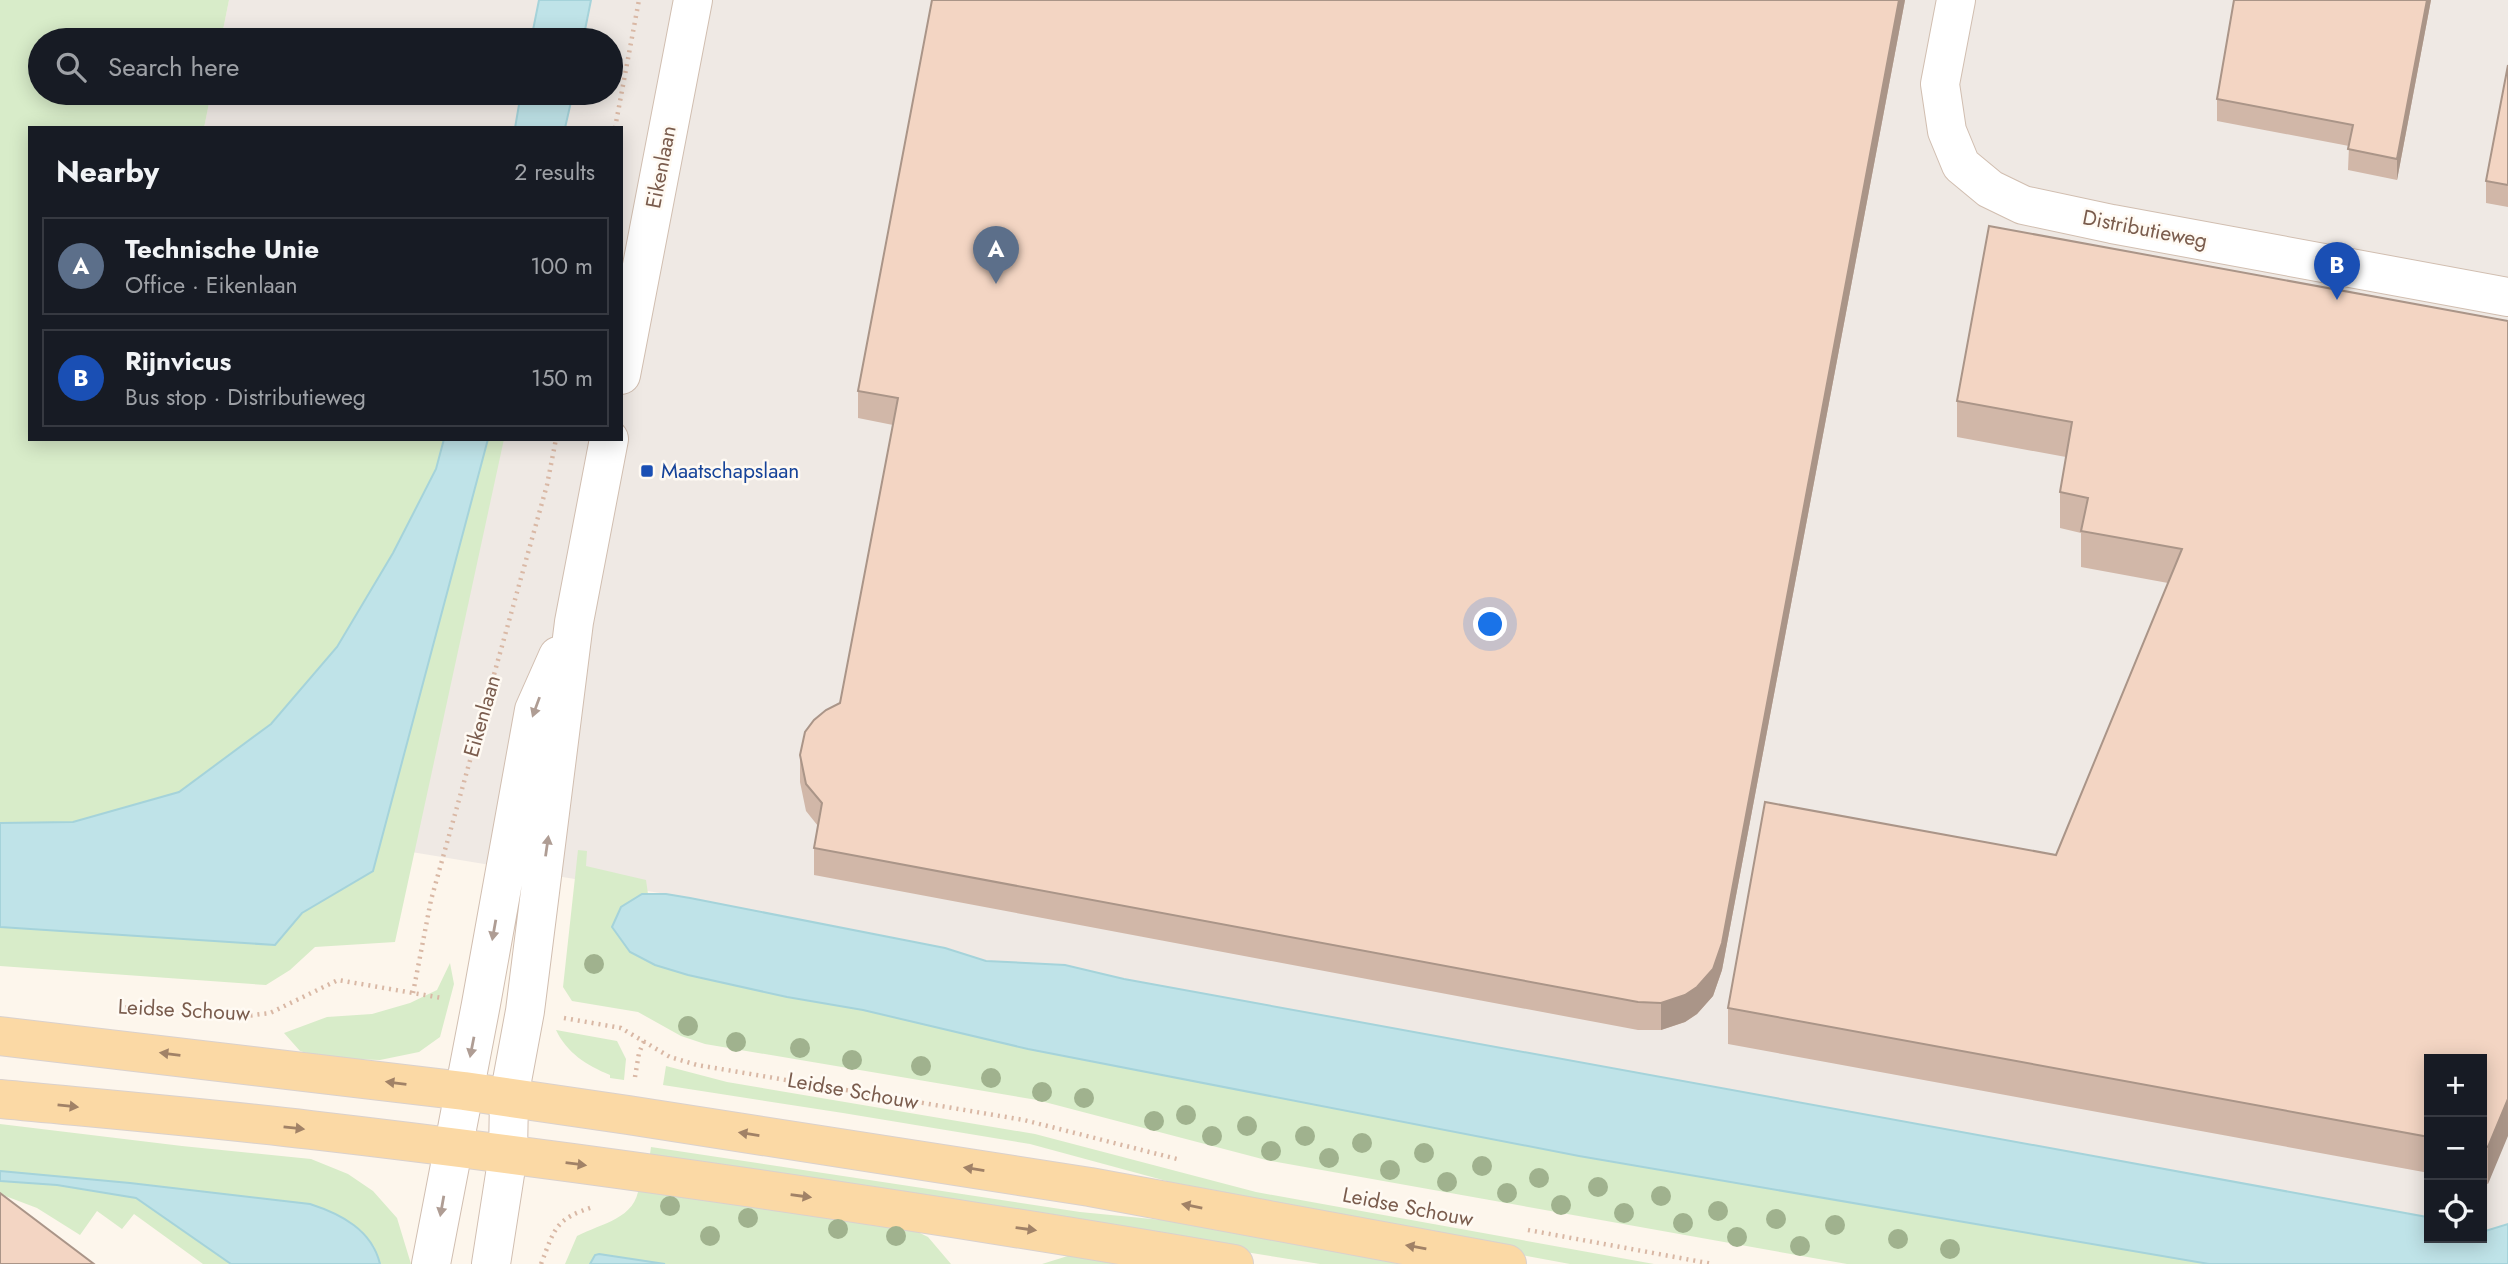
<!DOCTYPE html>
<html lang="en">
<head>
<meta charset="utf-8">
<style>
	:root { --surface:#171b24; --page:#242831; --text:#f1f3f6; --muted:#9ea1a6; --line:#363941; --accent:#d93025 }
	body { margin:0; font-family:Jost,sans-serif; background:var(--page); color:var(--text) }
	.controls { position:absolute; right:21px; bottom:21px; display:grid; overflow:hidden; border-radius:0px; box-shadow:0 4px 18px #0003 }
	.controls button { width:63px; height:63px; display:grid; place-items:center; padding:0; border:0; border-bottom:2px solid var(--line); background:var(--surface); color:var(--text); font:35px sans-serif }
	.you { position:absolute; left:1491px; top:625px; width:24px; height:24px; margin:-18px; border:5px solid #fff; border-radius:50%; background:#1a73e8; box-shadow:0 0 0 10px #1a73e833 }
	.badge { display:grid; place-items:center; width:46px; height:46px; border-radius:50%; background:var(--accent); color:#fff; font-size:23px; font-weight:700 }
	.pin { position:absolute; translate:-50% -58px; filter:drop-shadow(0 2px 4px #0008) }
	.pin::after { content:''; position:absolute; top:37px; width:24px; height:21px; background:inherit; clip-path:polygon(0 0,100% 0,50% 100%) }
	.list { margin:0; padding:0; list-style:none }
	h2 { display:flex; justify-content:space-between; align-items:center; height:91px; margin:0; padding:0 28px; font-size:30px }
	h2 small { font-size:23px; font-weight:400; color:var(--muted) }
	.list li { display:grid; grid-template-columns:46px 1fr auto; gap:21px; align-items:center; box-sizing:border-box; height:98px; margin:0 14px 14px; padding:0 14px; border:2px solid var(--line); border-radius:0px }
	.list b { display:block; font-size:26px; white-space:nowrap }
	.list p { margin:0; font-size:23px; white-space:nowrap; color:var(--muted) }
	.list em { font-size:23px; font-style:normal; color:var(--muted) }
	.icon { flex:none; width:38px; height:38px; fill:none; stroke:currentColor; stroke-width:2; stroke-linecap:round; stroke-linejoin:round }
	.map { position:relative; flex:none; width:2508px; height:1264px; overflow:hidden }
	.search { position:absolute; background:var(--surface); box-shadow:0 4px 18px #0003; left:28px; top:28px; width:595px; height:77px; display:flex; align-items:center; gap:18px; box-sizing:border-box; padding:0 24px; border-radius:38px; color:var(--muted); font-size:26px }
	.panel { position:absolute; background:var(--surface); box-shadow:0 4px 18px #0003; left:28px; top:126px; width:595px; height:315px; border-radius:0px }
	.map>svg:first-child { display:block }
	.industrial { fill:#efe9e4 }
	.green { fill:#d8ecc9 }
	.water { fill:#bfe3e8; stroke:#a5d3da; stroke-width:2 }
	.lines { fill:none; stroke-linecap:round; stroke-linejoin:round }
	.street-casing { stroke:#d1beb0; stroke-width:40 }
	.primary-casing { stroke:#dad1cd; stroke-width:40 }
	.path { stroke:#d9b8a5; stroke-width:4.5; stroke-dasharray:2 5; stroke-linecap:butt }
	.street { stroke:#fff; stroke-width:38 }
	.primary { stroke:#fbd9a5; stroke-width:38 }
	.tree { fill:#a0b28e }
	.wall { fill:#d1b7a8 }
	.shaded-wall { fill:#aa9588 }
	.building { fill:#f3d5c3; stroke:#aa9588; stroke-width:2 }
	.oneway { fill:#af9d94 }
	.oneway2 { fill:#a18267 }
	.transit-dot { fill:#1a4fb4; stroke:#fffaf3; stroke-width:2.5 }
	.labels { text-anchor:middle; stroke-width:5; stroke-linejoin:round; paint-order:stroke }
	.street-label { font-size:21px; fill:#7a5c4d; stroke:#fffaf3 }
	.transit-label { font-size:21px; fill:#164399; stroke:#fffaf3; text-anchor:start }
</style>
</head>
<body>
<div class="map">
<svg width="2508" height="1264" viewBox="0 0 2508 1264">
	<rect width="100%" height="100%" fill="#fdf6ec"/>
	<path class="industrial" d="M 229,0 L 2508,0 L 2508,1224 L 2482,1232 L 2482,1059 L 2429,1059 L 2429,1218 L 1124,979 L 1065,965 L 986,961 L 945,948 L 690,898 L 260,827 L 402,653 L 449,439 L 621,439 L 621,128 L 204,128 L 211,93 L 611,93 L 611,40 L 221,40 Z"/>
	<path class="green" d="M 0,0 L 229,0 L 221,40 L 40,40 L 40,93 L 211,93 L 204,128 L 30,128 L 30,439 L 444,439 L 436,469 L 393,553 L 337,647 L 271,724 L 179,792 L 73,822 L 0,823 Z
		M 488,439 L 504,439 L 395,942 L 315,947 L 290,970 L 266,985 L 0,966 L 0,927 L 274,945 L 302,913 L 373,871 Z
		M 578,850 L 587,851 L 586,866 L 646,880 L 648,894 L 642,894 L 612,926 L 630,952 L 642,959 L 787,997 L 863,1010 L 1028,1049 L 1579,1156 L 2209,1264 L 1847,1264 L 1266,1160 L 1037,1100 L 705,1044 L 681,1036 L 638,1012 L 572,1001 L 563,987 Z
		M 450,963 L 454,984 L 440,1037 L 419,1052 L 380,1060 L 324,1058 L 300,1051 L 284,1033 L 327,1017 L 372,1014 L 410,1003 L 437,990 Z
		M 556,1030 L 617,1041 L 626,1059 L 624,1080 L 610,1078 L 610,1075 C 586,1065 567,1053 556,1030 Z
		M 666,1066 L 727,1082 L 1035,1134 L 1256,1192 L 1654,1264 L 1570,1264 L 1255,1205 L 1030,1144 L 843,1113 L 663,1085 Z
		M 0,1124 L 182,1146 L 311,1159 L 348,1174 L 373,1191 L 397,1218 L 411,1264 L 380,1264 L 374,1246 L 310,1204 L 130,1183 L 0,1171 Z
		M 651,1147 L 1080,1212 L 1203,1224 L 1435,1264 L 1320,1264 L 1077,1225 L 649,1161 Z
		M 0,1181 L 57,1185 L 137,1198 L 231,1264 L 203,1264 L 134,1214 L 122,1229 L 97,1211 L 80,1235 L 37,1208 L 0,1194 Z
		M 639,1186 L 906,1226 L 928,1237 L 951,1264 L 565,1264 L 577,1236 C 602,1223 636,1219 639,1186 Z
		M 1071,1255 L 1157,1264 L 1042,1264 Z"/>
	<path class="water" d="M 539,0 L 591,0 L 583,40 L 531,40 Z
		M 521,93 L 573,93 L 565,128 L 515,128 Z
		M 444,439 L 488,439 L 373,871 L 302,913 L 275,945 L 0,927 L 0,823 L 73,822 L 179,792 L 271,724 L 337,647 L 393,553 L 436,469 Z
		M 642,894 L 666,894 L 690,898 L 945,948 L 986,961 L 1065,965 L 1124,979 L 2427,1217 L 2429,1218 L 2429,1238 L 2482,1238 L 2482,1232 L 2508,1224 L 2508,1264 L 2209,1264 L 1579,1156 L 1028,1049 L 863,1010 L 787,997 L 688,975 L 655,965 L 630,952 L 612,927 L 621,907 Z
		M 0,1171 L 130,1183 L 310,1204 C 341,1214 372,1230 380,1264 L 231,1264 L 136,1198 L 57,1185 L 0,1181 Z
		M 599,1254 L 665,1264 L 590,1264 L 595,1255 Z"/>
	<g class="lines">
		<defs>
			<path id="street" d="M 1956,0 L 1940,84 L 1947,131 L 1961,165 L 1990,189 L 2023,205 L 2112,224 L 2508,297
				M 621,375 L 693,0
				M 431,1264 L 481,1004 L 534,710 L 558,656
				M 491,1264 L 508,1155 L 509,1097 L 525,1011 L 574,622 L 609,439"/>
			<path id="primary" d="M 0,1036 L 464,1091 L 628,1115 L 1090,1187 L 1507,1264
				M 0,1099 C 104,1109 208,1118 311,1130 C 620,1166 928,1212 1234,1264"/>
		</defs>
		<use href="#street" class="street-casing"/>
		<use href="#primary" class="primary-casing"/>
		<path class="path" d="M 615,128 L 639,0
			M 413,993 L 431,900 L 547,485 L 556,439
			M 118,1007 L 238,1017 L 270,1013 L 338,980 L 442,998
			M 564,1018 L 621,1028 L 670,1057 L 697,1065 L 1024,1120 L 1177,1159
			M 635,1077 L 639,1053 L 644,1041
			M 1528,1230 L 1713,1264
			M 541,1264 C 555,1228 555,1219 593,1207"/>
		<use href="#street" class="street"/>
		<use href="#primary" class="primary"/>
	</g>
	<g class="tree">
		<circle cx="594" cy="964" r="10"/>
		<circle cx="688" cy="1026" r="10"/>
		<circle cx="736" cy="1042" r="10"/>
		<circle cx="800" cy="1048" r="10"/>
		<circle cx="852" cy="1060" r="10"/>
		<circle cx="921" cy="1066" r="10"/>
		<circle cx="991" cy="1078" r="10"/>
		<circle cx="1042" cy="1092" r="10"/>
		<circle cx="1084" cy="1098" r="10"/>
		<circle cx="1186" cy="1115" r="10"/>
		<circle cx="1154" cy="1121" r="10"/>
		<circle cx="1247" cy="1126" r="10"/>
		<circle cx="1212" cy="1136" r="10"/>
		<circle cx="1305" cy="1136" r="10"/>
		<circle cx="1362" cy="1143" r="10"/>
		<circle cx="1271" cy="1151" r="10"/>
		<circle cx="1424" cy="1153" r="10"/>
		<circle cx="1329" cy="1158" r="10"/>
		<circle cx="1482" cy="1166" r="10"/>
		<circle cx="1390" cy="1170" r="10"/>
		<circle cx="1539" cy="1178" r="10"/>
		<circle cx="1447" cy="1182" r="10"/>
		<circle cx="1598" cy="1187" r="10"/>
		<circle cx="1507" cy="1193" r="10"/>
		<circle cx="1661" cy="1196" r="10"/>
		<circle cx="1561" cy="1205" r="10"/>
		<circle cx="670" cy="1206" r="10"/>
		<circle cx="1718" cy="1211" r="10"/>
		<circle cx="1624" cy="1213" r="10"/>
		<circle cx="748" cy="1218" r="10"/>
		<circle cx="1776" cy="1219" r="10"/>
		<circle cx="1683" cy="1223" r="10"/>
		<circle cx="1835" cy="1225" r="10"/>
		<circle cx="838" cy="1229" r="10"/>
		<circle cx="710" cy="1236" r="10"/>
		<circle cx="896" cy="1236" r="10"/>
		<circle cx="1737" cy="1237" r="10"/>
		<circle cx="1898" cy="1239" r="10"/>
		<circle cx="1800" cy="1246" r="10"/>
		<circle cx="1950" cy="1249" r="10"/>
	</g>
	<path class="wall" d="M 932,0 L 1905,0 L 1722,970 L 1713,996 L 1697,1014 L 1685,1022 L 1661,1030 L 1638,1030 L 814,875 L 814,848 L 818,826 L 806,811 L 800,782 L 800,755 L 840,703 L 893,425 L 858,418 L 858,391 Z
		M 2234,0 L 2431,0 L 2397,180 L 2348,170 L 2349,146 L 2217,121 L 2217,99 Z
		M 2508,65 L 2508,207 L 2486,203 L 2486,181 Z
		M 2508,321 L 2488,1184 L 2482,1182 L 2482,1059 L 2429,1059 L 2429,1173 L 1728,1044 L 1728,1008 L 2056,855 L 2168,583 L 2081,567 L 2081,533 L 2060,528 L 2060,492 L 2066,457 L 1957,437 L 1957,401 Z"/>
	<path class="shaded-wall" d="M 1899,0 L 1905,0 L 1722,970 L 1713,996 L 1697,1014 L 1685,1022 L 1661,1030 L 1661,1003 Z
		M 2427,0 L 2431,0 L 2397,180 L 2397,159 Z
		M 2508,1099 L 2508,1136 L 2488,1184 L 2488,1147 Z"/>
	<path class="building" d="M 932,0 L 1899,0 L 1722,943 L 1713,969 L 1697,987 L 1685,995 L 1661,1003 L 1638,1002 L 814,848 L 822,803 L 806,784 L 800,755 L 805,732 L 814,720 L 826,710 L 840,703 L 898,398 L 858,391 Z
		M 2234,0 L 2427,0 L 2397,159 L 2348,149 L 2353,125 L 2217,99 Z
		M 2508,65 L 2508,185 L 2486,181 Z
		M 1989,226 L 2508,321 L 2508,1099 L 2488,1147 L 2482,1146 L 2482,1059 L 2429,1059 L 2429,1137 L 1728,1008 L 1765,802 L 2056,855 L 2182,549 L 2081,531 L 2088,498 L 2060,492 L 2072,422 L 1957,401 Z
		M 0,1193 L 94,1264 L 0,1264 Z"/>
	<defs><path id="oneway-solid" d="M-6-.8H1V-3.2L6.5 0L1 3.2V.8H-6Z" transform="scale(1.75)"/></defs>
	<g class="oneway">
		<use href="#oneway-solid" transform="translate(536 707) rotate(110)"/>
		<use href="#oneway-solid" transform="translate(547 846) rotate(-82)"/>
		<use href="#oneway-solid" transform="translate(494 930) rotate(100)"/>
		<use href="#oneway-solid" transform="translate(472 1047) rotate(101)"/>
		<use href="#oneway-solid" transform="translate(442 1206) rotate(100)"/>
	</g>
	<g class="oneway2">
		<use href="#oneway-solid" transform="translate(170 1054) rotate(-173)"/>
		<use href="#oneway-solid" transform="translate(396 1083) rotate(-173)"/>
		<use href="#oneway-solid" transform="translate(68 1106) rotate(6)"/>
		<use href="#oneway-solid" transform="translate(294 1128) rotate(6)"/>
		<use href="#oneway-solid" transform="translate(749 1134) rotate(-171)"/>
		<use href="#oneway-solid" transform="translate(576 1164) rotate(7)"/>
		<use href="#oneway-solid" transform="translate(974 1169) rotate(-171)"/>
		<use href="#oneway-solid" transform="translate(801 1196) rotate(8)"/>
		<use href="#oneway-solid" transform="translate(1192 1206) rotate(-169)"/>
		<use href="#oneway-solid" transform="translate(1026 1229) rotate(8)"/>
		<use href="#oneway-solid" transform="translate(1416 1247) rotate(-170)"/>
	</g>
	<rect class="transit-dot" x="640" y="464" width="14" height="14" rx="3.5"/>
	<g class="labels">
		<g class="street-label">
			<text transform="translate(661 167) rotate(-79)" y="7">Eikenlaan</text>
			<text transform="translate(2145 229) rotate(11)" y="7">Distributieweg</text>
			<text transform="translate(482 716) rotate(-74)" y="7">Eikenlaan</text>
			<text transform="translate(184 1010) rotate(3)" y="7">Leidse Schouw</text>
			<text transform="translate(853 1091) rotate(10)" y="7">Leidse Schouw</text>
			<text transform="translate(1408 1207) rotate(11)" y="7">Leidse Schouw</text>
		</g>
		<g class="transit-label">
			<text x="661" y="478">Maatschapslaan</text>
		</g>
	</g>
</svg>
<div class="controls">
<button>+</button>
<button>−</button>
<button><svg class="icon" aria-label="locate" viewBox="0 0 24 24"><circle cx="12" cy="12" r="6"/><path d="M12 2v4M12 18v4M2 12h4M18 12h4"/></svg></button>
</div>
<div class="you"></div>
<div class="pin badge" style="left:996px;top:284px;background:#5c6f8a">A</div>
<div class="pin badge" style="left:2337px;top:300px;background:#1a4fb4">B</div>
<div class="search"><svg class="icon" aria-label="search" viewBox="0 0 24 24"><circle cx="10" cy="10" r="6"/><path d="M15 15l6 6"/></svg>Search here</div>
<section class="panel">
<h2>Nearby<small>2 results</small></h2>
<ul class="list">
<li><span class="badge" style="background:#5c6f8a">A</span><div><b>Technische Unie</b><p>Office · Eikenlaan</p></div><em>100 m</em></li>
<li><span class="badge" style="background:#1a4fb4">B</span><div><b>Rijnvicus</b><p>Bus stop · Distributieweg</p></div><em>150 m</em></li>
</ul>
</section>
</div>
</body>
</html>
